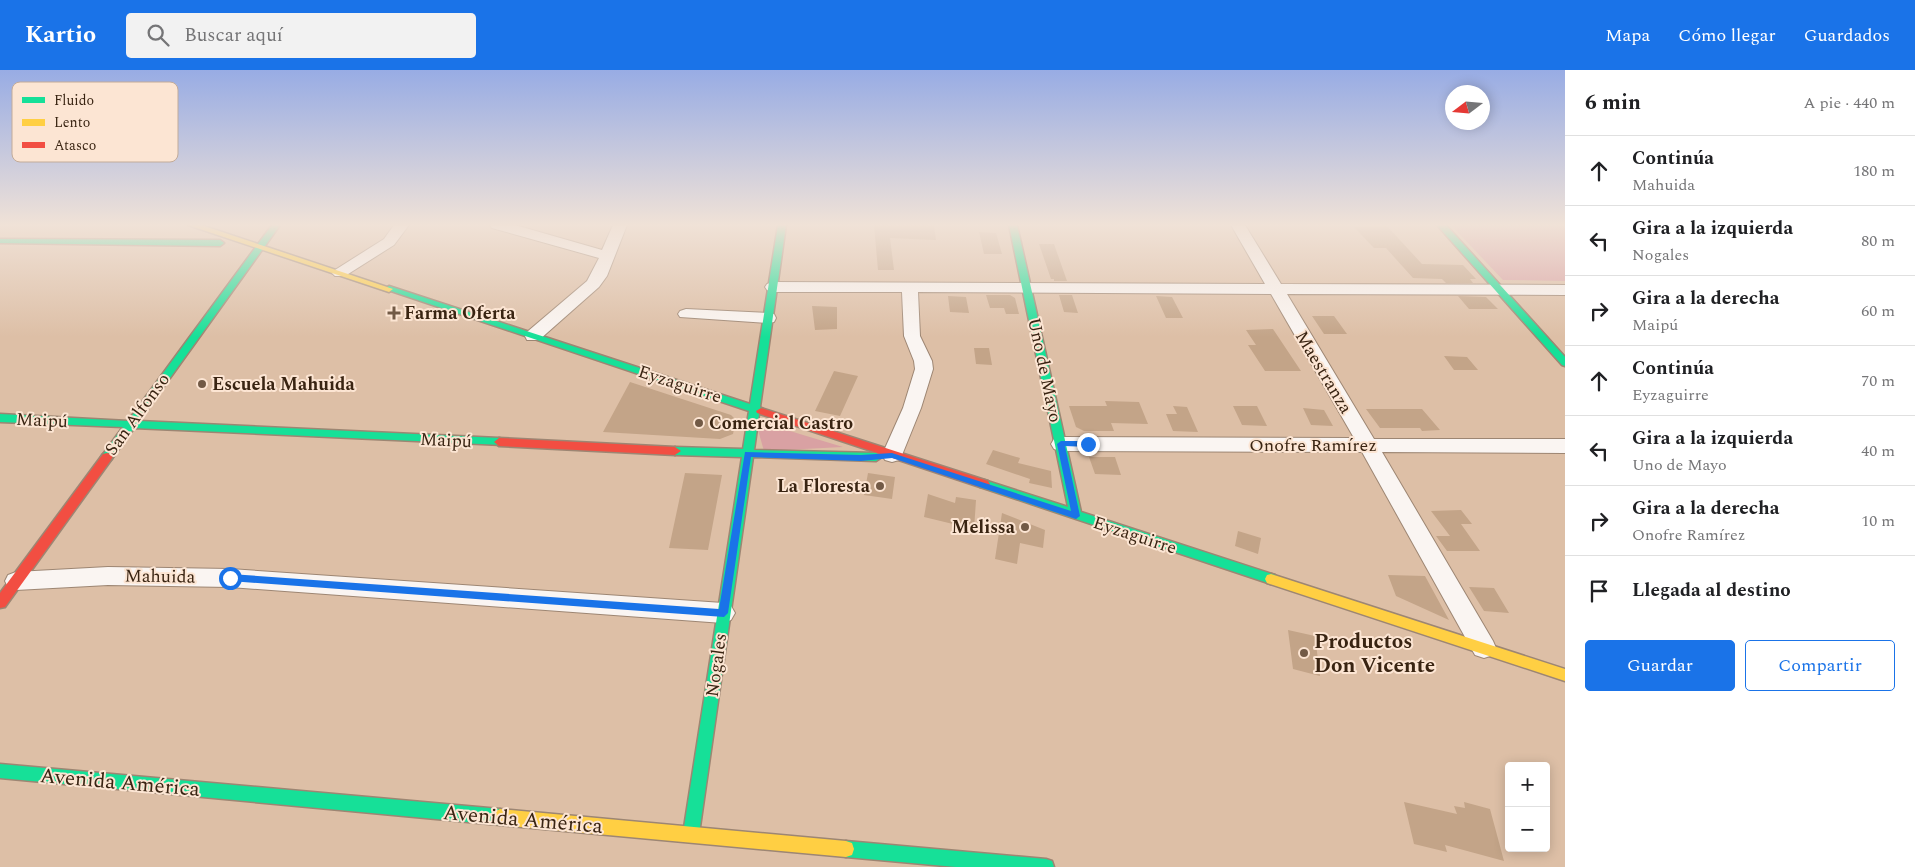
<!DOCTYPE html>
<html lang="es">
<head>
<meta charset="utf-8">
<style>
	:root { --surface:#fff; --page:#f2f2f2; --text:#202124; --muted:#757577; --line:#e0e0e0; --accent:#1a73e8 }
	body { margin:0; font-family:Spectral,serif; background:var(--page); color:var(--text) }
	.controls { position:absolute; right:15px; bottom:15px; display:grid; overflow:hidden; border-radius:5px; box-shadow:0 2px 12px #0003 }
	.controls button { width:45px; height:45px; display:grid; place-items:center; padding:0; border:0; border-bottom:1px solid var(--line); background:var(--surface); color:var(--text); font:25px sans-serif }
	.compass { position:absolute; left:1445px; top:15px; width:45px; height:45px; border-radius:50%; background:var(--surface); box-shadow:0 2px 12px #0003; rotate:254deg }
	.stop { position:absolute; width:15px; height:15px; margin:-11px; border:4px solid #1a73e8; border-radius:50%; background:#fff }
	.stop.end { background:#1a73e8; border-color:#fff; box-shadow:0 1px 5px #0008 }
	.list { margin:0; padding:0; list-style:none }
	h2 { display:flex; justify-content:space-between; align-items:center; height:65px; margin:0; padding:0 20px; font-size:21px }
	h2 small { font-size:16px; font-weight:400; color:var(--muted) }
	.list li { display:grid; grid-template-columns:32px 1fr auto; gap:15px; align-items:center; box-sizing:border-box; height:70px; padding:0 20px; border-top:1px solid var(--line) }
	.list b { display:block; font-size:19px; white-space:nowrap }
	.list p { margin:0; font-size:16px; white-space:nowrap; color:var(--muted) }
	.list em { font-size:16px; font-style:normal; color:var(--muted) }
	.actions { display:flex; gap:10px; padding:15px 20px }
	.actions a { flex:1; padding:11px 0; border:1px solid var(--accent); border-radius:5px; text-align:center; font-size:18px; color:var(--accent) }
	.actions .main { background:var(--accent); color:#fff }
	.icon { flex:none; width:28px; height:28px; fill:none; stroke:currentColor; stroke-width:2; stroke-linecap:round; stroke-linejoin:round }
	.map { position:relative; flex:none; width:1565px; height:797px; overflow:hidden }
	header { display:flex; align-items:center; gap:30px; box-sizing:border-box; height:70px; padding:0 25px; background:var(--accent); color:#fff }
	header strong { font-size:24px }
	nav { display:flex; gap:28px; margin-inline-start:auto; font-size:18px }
	.search { width:350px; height:45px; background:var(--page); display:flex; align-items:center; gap:12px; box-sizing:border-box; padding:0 18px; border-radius:5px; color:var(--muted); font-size:19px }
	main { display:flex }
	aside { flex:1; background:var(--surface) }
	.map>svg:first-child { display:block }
	.green { fill:#d9a1a3 }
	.building { fill:#c3a488 }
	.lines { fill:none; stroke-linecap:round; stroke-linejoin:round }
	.street-casing { stroke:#9d8673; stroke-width:2 }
	.fast-casing { stroke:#9d8673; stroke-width:3 }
	.slow-casing { stroke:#9d8673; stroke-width:3 }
	.jam-casing { stroke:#9d8673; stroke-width:3 }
	.street { fill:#faf5f2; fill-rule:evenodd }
	.fast { fill:#16e098; fill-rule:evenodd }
	.slow { fill:#ffcf43; fill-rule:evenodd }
	.jam { fill:#f24e42; fill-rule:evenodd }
	.route { fill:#1a73e8 }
	.poi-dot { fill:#725a46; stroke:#fce5d3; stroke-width:2 }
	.labels { text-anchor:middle; stroke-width:4; stroke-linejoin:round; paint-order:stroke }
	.poi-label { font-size:18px; font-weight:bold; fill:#392412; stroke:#fce5d3; text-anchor:start }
	.street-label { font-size:18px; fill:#392412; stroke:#fce5d3 }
	.near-poi-label { font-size:21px; font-weight:bold; fill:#392412; stroke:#fce5d3; text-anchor:start }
	.near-street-label { font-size:21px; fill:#392412; stroke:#fce5d3 }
	.key { fill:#fce5d3; stroke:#c2ab99; stroke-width:1 }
	.key-label { font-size:14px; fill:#392412 }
</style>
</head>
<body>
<header>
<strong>Kartio</strong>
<div class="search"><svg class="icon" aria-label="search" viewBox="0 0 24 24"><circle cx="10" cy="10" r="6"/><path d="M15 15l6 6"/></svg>Buscar aquí</div>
<nav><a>Mapa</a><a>Cómo llegar</a><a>Guardados</a></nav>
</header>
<main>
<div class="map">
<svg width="1565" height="797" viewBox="0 0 1565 797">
	<rect width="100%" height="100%" fill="#ddbfa6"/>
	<path class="green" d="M 1451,155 L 1565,155 L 1565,211 L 1503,210 Z
		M 766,355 L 770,355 L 843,377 L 764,381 L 758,360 Z"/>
	<path class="building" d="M 874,155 L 934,155 L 936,170 L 890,168 L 894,200 L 878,200 Z
		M 1387,156 L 1422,194 L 1463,195 L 1476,209 L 1470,209 L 1473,213 L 1446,213 L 1442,209 L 1413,208 L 1386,178 L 1374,178 L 1354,157 Z
		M 979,162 L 996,163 L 1002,184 L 984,184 Z
		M 1039,174 L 1054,174 L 1067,211 L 1054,211 L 1054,209 L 1051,209 Z
		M 986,225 L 1010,225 L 1015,228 L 1019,244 L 1006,244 L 1004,238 L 990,238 Z
		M 1059,225 L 1072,225 L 1078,243 L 1064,242 Z
		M 948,226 L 966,227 L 969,243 L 950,242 Z
		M 1156,226 L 1172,227 L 1183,248 L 1166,248 Z
		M 1458,226 L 1486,227 L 1498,239 L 1469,239 Z
		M 812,236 L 837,237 L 837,259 L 815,260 Z
		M 1312,246 L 1334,246 L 1347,264 L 1324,264 Z
		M 1273,259 L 1301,301 L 1265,301 L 1248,275 L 1256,275 L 1246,260 Z
		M 974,278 L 989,278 L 992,295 L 976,294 Z
		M 1444,286 L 1467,287 L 1478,300 L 1454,300 Z
		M 834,301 L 858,306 L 840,346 L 815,341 Z
		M 630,312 L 731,345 L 736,350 L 733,364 L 720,369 L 603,362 Z
		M 1105,331 L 1139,332 L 1148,354 L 1111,353 L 1114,361 L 1084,361 L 1076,357 L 1069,336 L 1107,336 Z
		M 1173,336 L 1187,337 L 1198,362 L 1173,361 L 1166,344 L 1177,344 Z
		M 1233,336 L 1257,336 L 1267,356 L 1242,355 Z
		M 1303,338 L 1324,340 L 1333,356 L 1311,355 Z
		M 1366,339 L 1422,339 L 1440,360 L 1422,361 L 1420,358 L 1380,358 Z
		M 993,380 L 1020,388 L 1018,393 L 1051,401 L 1052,418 L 1029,413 L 1030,409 L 986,394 Z
		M 1089,387 L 1115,387 L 1121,405 L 1095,404 Z
		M 685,403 L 722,405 L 708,480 L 669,478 Z
		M 868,403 L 895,407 L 892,429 L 864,425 Z
		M 928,424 L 955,433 L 956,427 L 976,430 L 974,460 L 953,457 L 953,454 L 924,447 Z
		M 1461,440 L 1472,454 L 1461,454 L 1480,481 L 1447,481 L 1436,466 L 1450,466 L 1431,441 Z
		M 1002,443 L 1045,460 L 1043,478 L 1020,473 L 1017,494 L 995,489 Z
		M 1238,461 L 1261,468 L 1258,484 L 1235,476 Z
		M 1388,505 L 1425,506 L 1449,550 L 1396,526 Z
		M 1469,517 L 1494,518 L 1509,543 L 1484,541 Z
		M 1288,560 L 1315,566 L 1320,606 L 1293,599 Z
		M 1404,732 L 1457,744 L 1454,736 L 1465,738 L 1464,732 L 1490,739 L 1504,791 L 1445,775 L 1447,782 L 1414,774 Z"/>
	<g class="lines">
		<defs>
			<path id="street" d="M 394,155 L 409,155 L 394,175 L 345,206 L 335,206 L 332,203 L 335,200 L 384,169 Z
				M 490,155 L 515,155 L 602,180 L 613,155 L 627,155 L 607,206 L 599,217 L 539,270 L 527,270 L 525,266 L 527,262 L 587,211 L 599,188 L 492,158 Z
				M 1231,155 L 1245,155 L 1281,214 L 1565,215 L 1565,225 L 1287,224 L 1374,369 L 1565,369 L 1565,383 L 1382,382 L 1493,571 L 1496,578 L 1493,585 L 1484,588 L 1475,585 L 1362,382 L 1061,381 L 1054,379 L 1051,374 L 1054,369 L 1061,367 L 1354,368 L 1271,224 L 918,222 L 920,266 L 932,291 L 933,299 L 921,338 L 902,385 L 899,390 L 892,392 L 885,390 L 882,385 L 903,338 L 915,299 L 914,291 L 904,266 L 902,222 L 773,222 L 767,220 L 765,217 L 767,214 L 773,212 L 1265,214 Z
				M 686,239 L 768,243 L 774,244 L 776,248 L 774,252 L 768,253 L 680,247 L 678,244 L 680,241 Z
				M 108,497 L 230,499 L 723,533 L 731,536 L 735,543 L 731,550 L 723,553 L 230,517 L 108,515 L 16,520 L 8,517 L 5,511 L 8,505 L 16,502 Z"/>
			<path id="fast" d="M 272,155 L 280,155 L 139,351 L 499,368 L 503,369 L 504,372 L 503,375 L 134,358 L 111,390 L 107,391 L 101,387 L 123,357 L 0,352 L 0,344 L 128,351 Z
				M 778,155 L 786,155 L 760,337 L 766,341 L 765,343 L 759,344 L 754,380 L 876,383 L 882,387 L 876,391 L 753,387 L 699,764 L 697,770 L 691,772 L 685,770 L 683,764 L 742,387 L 675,385 L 669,381 L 675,377 L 743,379 L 749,341 L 385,219 L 389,216 L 392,217 L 750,334 Z
				M 1009,155 L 1017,155 L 1081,442 L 1275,505 L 1277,509 L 1275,513 L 1271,514 L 980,417 L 978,414 L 980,411 L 984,410 L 1068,437 Z
				M 1437,155 L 1446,155 L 1565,287 L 1565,296 L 1562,295 Z
				M 0,169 L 220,170 L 224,173 L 220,176 L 0,173 Z
				M 0,694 L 500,739 L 506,742 L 508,747 L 506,752 L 500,755 L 0,708 Z
				M 846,771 L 1046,789 L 1052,791 L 1054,797 L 956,797 L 846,787 L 840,785 L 838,779 L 840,773 Z"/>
			<path id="slow" d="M 188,155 L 201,155 L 393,219 L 389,222 Z
				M 1271,504 L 1565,599 L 1565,611 L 1267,513 L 1265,509 L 1267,505 Z
				M 500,739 L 846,771 L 852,773 L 854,779 L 852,785 L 846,787 L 500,755 L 494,752 L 492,747 L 494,742 Z"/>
			<path id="jam" d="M 761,338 L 988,411 L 990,414 L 988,417 L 980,417 L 757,343 L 756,341 Z
				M 499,368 L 675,377 L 681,381 L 675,385 L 499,376 L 494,372 Z
				M 107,383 L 111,384 L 113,387 L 111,390 L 5,537 L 0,538 L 0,523 L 103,384 Z"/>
		</defs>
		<use href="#street" class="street-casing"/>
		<use href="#fast" class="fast-casing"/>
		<use href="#slow" class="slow-casing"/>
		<use href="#jam" class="jam-casing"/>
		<use href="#street" class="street"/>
		<use href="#fast" class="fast"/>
		<use href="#slow" class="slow"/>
		<use href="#jam" class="jam"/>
	</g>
	<linearGradient id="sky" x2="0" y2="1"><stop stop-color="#98ace4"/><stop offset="0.58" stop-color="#f0e2d7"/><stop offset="1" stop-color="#f0e2d7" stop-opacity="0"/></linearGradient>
	<rect width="1565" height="267" fill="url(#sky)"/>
	<path class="route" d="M 1061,371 L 1088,371 L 1092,374 L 1088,377 L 1065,376 L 1080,446 L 1076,449 L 892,388 L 861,391 L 751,387 L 728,543 L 724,547 L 230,511 L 226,508 L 230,504 L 719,539 L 745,382 L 861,385 L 892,383 L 1071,441 L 1057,374 Z"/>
	<g class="poi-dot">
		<path d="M391.5 235.5h5v5h5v5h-5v5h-5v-5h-5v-5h5z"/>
		<circle cx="202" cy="314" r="5"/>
		<circle cx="699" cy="353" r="5"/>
		<circle cx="880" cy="416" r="5"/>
		<circle cx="1025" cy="457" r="5"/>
		<circle cx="1304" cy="583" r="5"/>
	</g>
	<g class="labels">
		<g class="poi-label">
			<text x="404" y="249">Farma Oferta</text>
			<text x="212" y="320">Escuela Mahuida</text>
			<text x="709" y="359">Comercial Castro</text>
			<text x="870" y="422" text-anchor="end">La Floresta</text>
			<text x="1015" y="463" text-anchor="end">Melissa</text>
		</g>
		<g class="street-label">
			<text transform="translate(1045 300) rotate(78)" y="6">Uno de Mayo</text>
			<text transform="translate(1324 302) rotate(59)" y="6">Maestranza</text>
			<text transform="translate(680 314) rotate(18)" y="6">Eyzaguirre</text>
			<text transform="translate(137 344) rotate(-54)" y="6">San Alfonso</text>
			<text transform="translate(42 350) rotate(3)" y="6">Maipú</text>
			<text transform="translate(446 370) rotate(3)" y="6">Maipú</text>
			<text x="1313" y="381">Onofre Ramírez</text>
			<text transform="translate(1135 465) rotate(18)" y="6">Eyzaguirre</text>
			<text transform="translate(160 506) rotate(1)" y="6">Mahuida</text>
			<text transform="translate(716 595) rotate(-82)" y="6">Nogales</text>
		</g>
		<g class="near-poi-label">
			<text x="1314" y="578">Productos<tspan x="1314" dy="24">Don Vicente</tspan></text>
		</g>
		<g class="near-street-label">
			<text transform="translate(120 712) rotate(5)" y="7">Avenida América</text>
			<text transform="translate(523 749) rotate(5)" y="7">Avenida América</text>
		</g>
	</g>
	<rect x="12" y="12" width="166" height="80" rx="8" class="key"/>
	<rect x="22" y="27" width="23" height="6" fill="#16e098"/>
	<rect x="22" y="49" width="23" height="7" fill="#ffcf43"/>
	<rect x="22" y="72" width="23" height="6" fill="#f24e42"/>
	<g class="key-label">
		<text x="54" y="35">Fluido</text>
		<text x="54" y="57">Lento</text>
		<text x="54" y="80">Atasco</text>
	</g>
</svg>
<div class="controls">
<button>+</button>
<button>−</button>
</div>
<svg class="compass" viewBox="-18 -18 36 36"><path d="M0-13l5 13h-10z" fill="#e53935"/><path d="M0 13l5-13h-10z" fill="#757577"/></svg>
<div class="stop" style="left:230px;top:508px"></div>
<div class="stop end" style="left:1088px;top:374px"></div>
</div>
<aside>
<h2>6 min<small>A pie · 440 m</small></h2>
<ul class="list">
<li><svg class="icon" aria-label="ahead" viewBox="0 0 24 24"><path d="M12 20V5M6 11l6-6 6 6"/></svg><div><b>Continúa</b><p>Mahuida</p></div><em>180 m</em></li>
<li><svg class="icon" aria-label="left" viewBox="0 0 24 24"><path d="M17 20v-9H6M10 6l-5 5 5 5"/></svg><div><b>Gira a la izquierda</b><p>Nogales</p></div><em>80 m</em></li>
<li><svg class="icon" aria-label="right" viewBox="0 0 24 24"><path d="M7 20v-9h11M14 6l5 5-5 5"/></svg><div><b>Gira a la derecha</b><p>Maipú</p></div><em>60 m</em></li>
<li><svg class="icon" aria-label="ahead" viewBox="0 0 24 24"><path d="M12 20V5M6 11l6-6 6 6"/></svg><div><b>Continúa</b><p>Eyzaguirre</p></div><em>70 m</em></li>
<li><svg class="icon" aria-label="left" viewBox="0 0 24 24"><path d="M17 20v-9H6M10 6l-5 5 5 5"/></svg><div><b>Gira a la izquierda</b><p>Uno de Mayo</p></div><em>40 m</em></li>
<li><svg class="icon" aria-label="right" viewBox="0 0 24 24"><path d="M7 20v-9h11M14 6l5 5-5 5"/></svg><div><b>Gira a la derecha</b><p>Onofre Ramírez</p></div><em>10 m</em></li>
<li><svg class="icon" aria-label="arrive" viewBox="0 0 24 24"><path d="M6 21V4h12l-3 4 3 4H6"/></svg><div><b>Llegada al destino</b></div></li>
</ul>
<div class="actions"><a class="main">Guardar</a><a>Compartir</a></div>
</aside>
</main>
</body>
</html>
